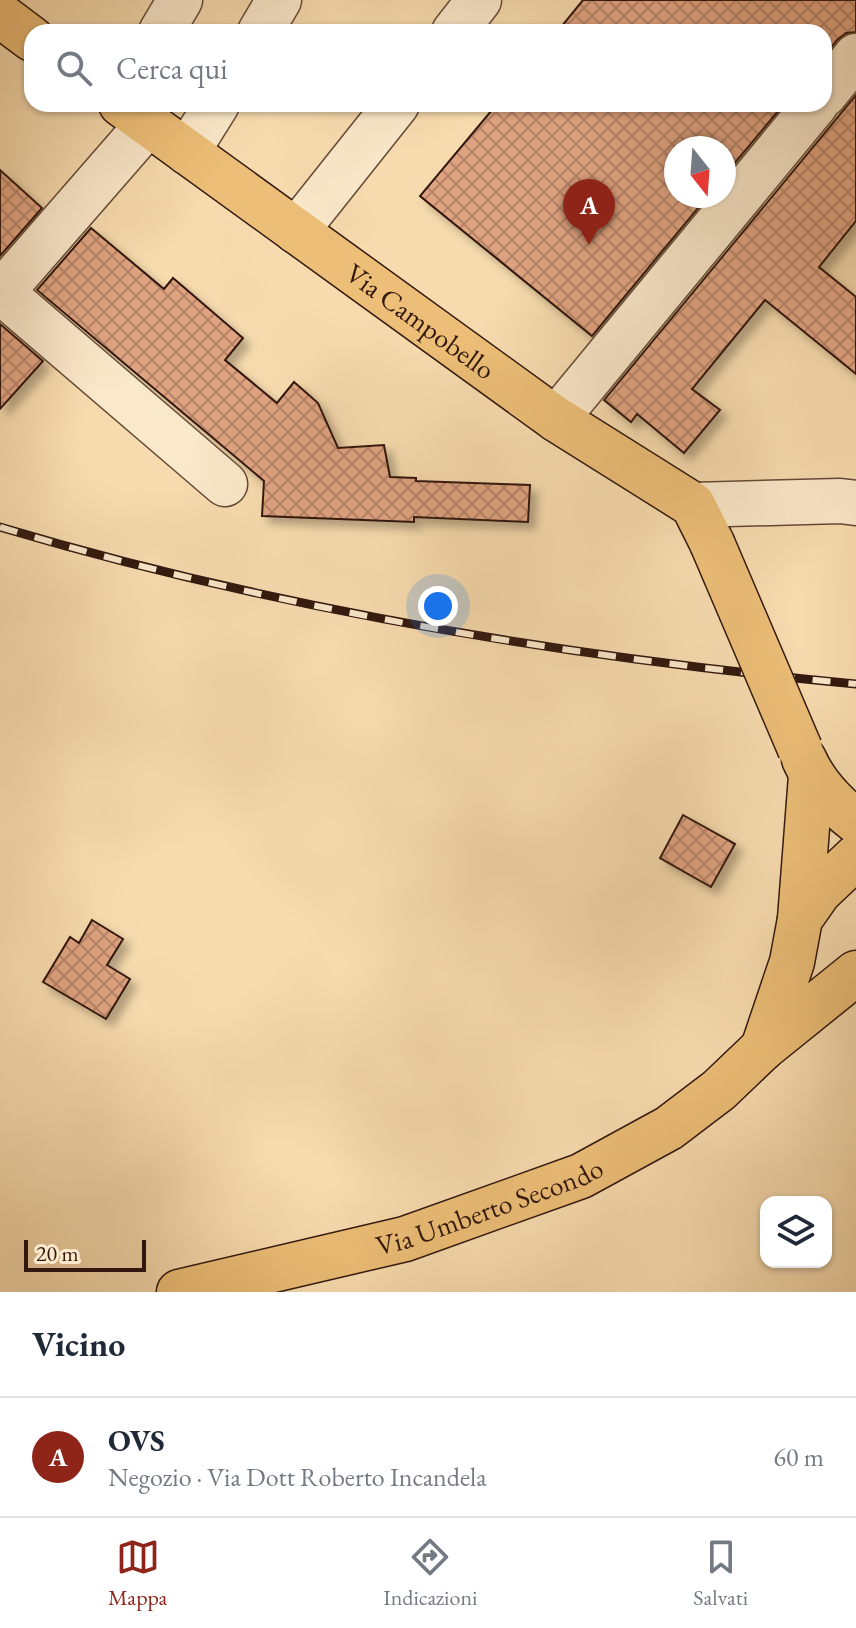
<!DOCTYPE html>
<html lang="it">
<head>
<meta charset="utf-8">
<style>
	:root { --surface:#fff; --page:#f6f6f7; --text:#1f2937; --muted:#747a83; --line:#e0e1e3; --accent:#8f2418 }
	body { margin:0; font-family:"EB Garamond",serif; background:var(--page); color:var(--text) }
	.controls { position:absolute; right:24px; bottom:24px; display:grid; overflow:hidden; border-radius:16px; box-shadow:0 2px 6px #0004 }
	.controls button { width:72px; height:72px; display:grid; place-items:center; padding:0; border:0; border-bottom:2px solid var(--line); background:var(--surface); color:var(--text); font:40px sans-serif }
	.compass { position:absolute; left:664px; top:136px; width:72px; height:72px; border-radius:50%; background:var(--surface); box-shadow:0 2px 6px #0004; rotate:163deg }
	.scale { position:absolute; left:24px; bottom:20px; width:122px; box-sizing:border-box; padding-left:8px; border:4px solid #32180e; border-top:0; font-size:22px; line-height:28px; white-space:nowrap; color:#32180e; -webkit-text-stroke:6px #fae8ca; paint-order:stroke }
	.you { position:absolute; left:438px; top:606px; width:28px; height:28px; margin:-20px; border:6px solid #fff; border-radius:50%; background:#1a73e8; box-shadow:0 0 0 12px #1a73e833 }
	.badge { display:grid; place-items:center; width:52px; height:52px; border-radius:50%; background:var(--accent); color:#fff; font-size:26px; font-weight:700 }
	.pin { position:absolute; translate:-50% -66px; filter:drop-shadow(0 2px 4px #0008) }
	.pin::after { content:''; position:absolute; top:42px; width:28px; height:24px; background:inherit; clip-path:polygon(0 0,100% 0,50% 100%) }
	.list { margin:0; padding:0; list-style:none }
	h2 { display:flex; justify-content:space-between; align-items:center; height:104px; margin:0; padding:0 32px; font-size:34px }
	h2 small { font-size:26px; font-weight:400; color:var(--muted) }
	.list li { display:grid; grid-template-columns:52px 1fr auto; gap:24px; align-items:center; box-sizing:border-box; height:120px; padding:0 32px; border-top:2px solid var(--line) }
	.list b { display:block; font-size:30px; white-space:nowrap }
	.list p { margin:0; font-size:26px; white-space:nowrap; color:var(--muted) }
	.list em { font-size:26px; font-style:normal; color:var(--muted) }
	.icon { flex:none; width:44px; height:44px; fill:none; stroke:currentColor; stroke-width:2; stroke-linecap:round; stroke-linejoin:round }
	.map { position:relative; flex:none; width:856px; height:1292px; overflow:hidden }
	.search { position:absolute; background:var(--surface); box-shadow:0 2px 6px #0004; left:24px; right:24px; top:24px; height:88px; display:flex; align-items:center; gap:20px; box-sizing:border-box; padding:0 28px; border-radius:24px; color:var(--muted); font-size:30px }
	.sheet { height:224px; background:var(--surface) }
	nav { display:flex; justify-content:space-around; align-items:center; box-sizing:border-box; height:112px; border-top:2px solid var(--line); background:var(--surface); font-size:22px; color:var(--muted) }
	nav a { display:grid; justify-items:center; gap:4px }
	nav .on { color:var(--accent) }
	.map>svg:first-child { display:block }
	.building { fill:url(#building-cross-hatch); stroke:#32180e; stroke-width:2; filter:url(#shadow) }
	.lines { fill:none; stroke-linecap:round; stroke-linejoin:round }
	.minor-casing { stroke:#634936; stroke-width:47 }
	.major-casing { stroke:#32180e; stroke-width:47 }
	.minor { stroke:#fae8ca; stroke-width:44 }
	.major { stroke:#ecbe77; stroke-width:44 }
	.rail-casing { stroke:#32180e; stroke-width:9 }
	.rail { stroke:#fae8ca; stroke-width:6; stroke-dasharray:18; stroke-linecap:butt }
	.major-bridge-casing { stroke:#32180e; stroke-width:47; stroke-linecap:butt }
	.major-bridge { stroke:#ecbe77; stroke-width:44 }
	.labels { text-anchor:middle; stroke-width:6; stroke-linejoin:round; paint-order:stroke }
	.street-label { font-size:28px; fill:#32180e; stroke:#fae8ca }
</style>
</head>
<body>
<div class="map">
<svg width="856" height="1292" viewBox="0 0 856 1292">
	<defs>
		<pattern id="building-cross-hatch" width="8" height="8" patternUnits="userSpaceOnUse" patternTransform="scale(2)"><rect width="8" height="8" fill="#e0a381"/><path d="M0 0l8 8M0 8l8-8" fill="none" stroke="#b68468"/></pattern>
		<filter id="shadow"><feDropShadow dx="7" dy="7" stdDeviation="4" flood-color="#0004"/></filter>
	</defs>
	<rect width="100%" height="100%" fill="#f7dbae"/>
	<filter id="stains"><feTurbulence type="fractalNoise" baseFrequency=".0025" numOctaves="4"/><feColorMatrix values="0 0 0 0 .2 0 0 0 0 .09 0 0 0 0 .02 0 0 0 .5 -.17"/></filter>
	<radialGradient id="worn" r=".72"><stop offset=".6" stop-color="#630" stop-opacity="0"/><stop offset="1" stop-color="#630" stop-opacity=".3"/></radialGradient>
	<path class="building" d="M 583,0 L 856,0 L 856,32 L 846,33 L 837,40 L 824,56 L 824,32 L 557,32 Z
		M 856,95 L 856,221 L 819,267 L 856,297 L 856,374 L 765,300 L 692,389 L 720,410 L 684,453 L 637,414 L 631,422 L 604,400 Z
		M 497,104 L 784,104 L 724,176 L 724,148 L 676,148 L 676,196 L 708,196 L 592,336 L 420,196 Z
		M 0,170 L 42,208 L 0,256 Z
		M 91,228 L 164,289 L 173,278 L 243,338 L 225,360 L 277,403 L 294,382 L 318,403 L 338,448 L 384,445 L 390,477 L 416,478 L 416,481 L 530,485 L 528,522 L 414,517 L 414,522 L 262,516 L 264,481 L 37,290 Z
		M 0,324 L 43,361 L 0,409 Z
		M 683,815 L 735,844 L 711,887 L 660,858 Z
		M 92,920 L 123,939 L 107,965 L 130,979 L 106,1019 L 43,982 L 70,937 L 79,943 Z"/>
	<g class="lines">
		<defs>
			<path id="minor" d="M 161,32 L 180,0
				M 260,32 L 279,0
				M 454,32 L 479,0
				M 824,95 L 856,56
				M 187,152 L 217,104
				M 296,231 L 397,104
				M 0,291 L 225,484
				M 0,294 L 148,124
				M 556,419 L 816,104
				M 693,505 L 840,501 L 856,503"/>
			<g id="major">
				<path d="M 0,15 L 32,39"/>
				<path id="s1" d="M 121,104 L 556,419 L 693,505 L 712,543"/>
				<path d="M 804,759 C 815,784 835,805 856,821"/>
				<path d="M 800,919 L 811,776"/>
				<path d="M 763,1048 L 792,962 L 800,919 L 819,892 L 856,857"/>
				<path id="s2" d="M 179,1292 L 405,1239 L 581,1176 L 669,1128 L 719,1090 L 763,1048 L 856,973"/>
			</g>
		</defs>
		<use href="#minor" class="minor-casing"/>
		<use href="#major" class="major-casing"/>
		<use href="#minor" class="minor"/>
		<use href="#major" class="major"/>
		<defs>
			<path id="rail" d="M 0,527 C 278,610 568,657 856,684"/>
		</defs>
		<use href="#rail" class="rail-casing"/>
		<use href="#rail" class="rail"/>
		<defs>
			<path id="major-bridge" d="M 712,543 L 800,749"/>
		</defs>
		<use href="#major-bridge" class="major-bridge-casing"/>
		<use href="#major-bridge" class="major-bridge"/>
	</g>
	<g class="labels">
		<g class="street-label">
			<text dy="10" stroke="none"><textPath href="#s1" startOffset="370">Via Campobello</textPath></text>
			<text dy="10" stroke="none"><textPath href="#s2" startOffset="322">Via Umberto Secondo</textPath></text>
		</g>
	</g>
	<rect width="100%" height="100%" filter="url(#stains)"/>
	<rect width="100%" height="100%" fill="url(#worn)"/>
</svg>
<div class="controls">
<button><svg class="icon" aria-label="layers" viewBox="0 0 24 24"><path d="M12 4l9 5-9 5-9-5zM3 14l9 5 9-5"/></svg></button>
</div>
<svg class="compass" viewBox="-18 -18 36 36"><path d="M0-13l5 13h-10z" fill="#e53935"/><path d="M0 13l5-13h-10z" fill="#747a83"/></svg>
<div class="scale">20 m</div>
<div class="you"></div>
<div class="pin badge" style="left:589px;top:245px">A</div>
<div class="search"><svg class="icon" aria-label="search" viewBox="0 0 24 24"><circle cx="10" cy="10" r="6"/><path d="M15 15l6 6"/></svg>Cerca qui</div>
</div>
<section class="sheet">
<h2>Vicino<small></small></h2>
<ul class="list">
<li><span class="badge">A</span><div><b>OVS</b><p>Negozio · Via Dott Roberto Incandela</p></div><em>60 m</em></li>
</ul>
</section>
<nav>
<a class="on"><svg class="icon" aria-label="map" viewBox="0 0 24 24"><path d="M3 6l6-2 6 2 6-2v14l-6 2-6-2-6 2zM9 4v14M15 6v14"/></svg>Mappa</a>
<a><svg class="icon" aria-label="directions" viewBox="0 0 24 24"><path d="M12 3l9 9-9 9-9-9zM9 14v-3h6M13 9l2 2-2 2"/></svg>Indicazioni</a>
<a><svg class="icon" aria-label="saved" viewBox="0 0 24 24"><path d="M7 4h10v16l-5-4-5 4z"/></svg>Salvati</a>
</nav>
</body>
</html>
